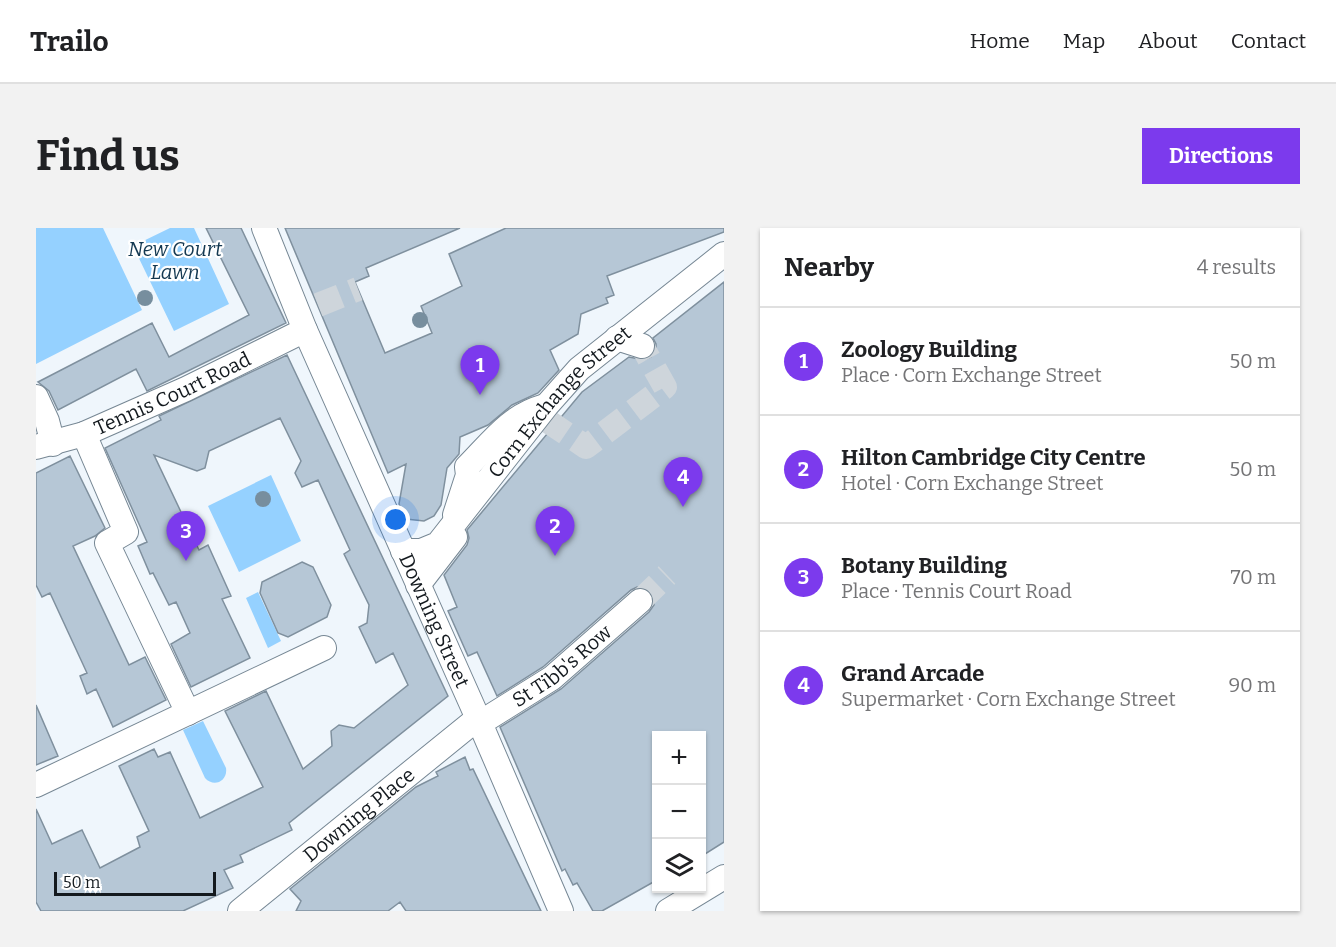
<!DOCTYPE html>
<html lang="en">
<head>
<meta charset="utf-8">
<style>
	:root { --surface:#fff; --page:#f2f2f2; --text:#202124; --muted:#757577; --line:#e0e0e0; --accent:#7c3aed }
	body { margin:0; font-family:Bitter,serif; background:var(--page); color:var(--text) }
	.controls { position:absolute; right:18px; bottom:18px; display:grid; overflow:hidden; border-radius:0px; box-shadow:0 2px 4px #0004 }
	.controls button { width:54px; height:54px; display:grid; place-items:center; padding:0; border:0; border-bottom:2px solid var(--line); background:var(--surface); color:var(--text); font:30px sans-serif }
	.scale { position:absolute; left:18px; bottom:15px; width:162px; box-sizing:border-box; padding-left:6px; border:3px solid #13191e; border-top:0; font-size:16px; line-height:21px; white-space:nowrap; color:#13191e; -webkit-text-stroke:4px #fff; paint-order:stroke }
	.you { position:absolute; left:360px; top:292px; width:21px; height:21px; margin:-15px; border:4px solid #fff; border-radius:50%; background:#1a73e8; box-shadow:0 0 0 9px #1a73e833 }
	.badge { display:grid; place-items:center; width:39px; height:39px; border-radius:50%; background:var(--accent); color:#fff; font-size:20px; font-weight:700 }
	.pin { position:absolute; translate:-50% -50px; filter:drop-shadow(0 2px 3px #0008) }
	.pin::after { content:''; position:absolute; top:32px; width:21px; height:18px; background:inherit; clip-path:polygon(0 0,100% 0,50% 100%) }
	.list { margin:0; padding:0; list-style:none }
	h2 { display:flex; justify-content:space-between; align-items:center; height:78px; margin:0; padding:0 24px; font-size:26px }
	h2 small { font-size:20px; font-weight:400; color:var(--muted) }
	.list li { display:grid; grid-template-columns:39px 1fr auto; gap:18px; align-items:center; box-sizing:border-box; height:108px; padding:0 24px; border-top:2px solid var(--line) }
	.list b { display:block; font-size:22px; white-space:nowrap }
	.list p { margin:0; font-size:20px; white-space:nowrap; color:var(--muted) }
	.list em { font-size:20px; font-style:normal; color:var(--muted) }
	.icon { flex:none; width:33px; height:33px; fill:none; stroke:currentColor; stroke-width:2; stroke-linecap:round; stroke-linejoin:round }
	.map { position:relative; flex:none; width:688px; height:683px; overflow:hidden; border-radius:0px }
	header { display:flex; align-items:center; gap:36px; box-sizing:border-box; height:84px; padding:0 30px; background:var(--surface); border-bottom:2px solid var(--line) }
	header strong { font-size:28px }
	nav { display:flex; gap:33px; margin-inline-start:auto; font-size:21px }
	.intro { display:flex; align-items:center; justify-content:space-between; box-sizing:border-box; height:144px; padding:0 36px }
	h1 { margin:0; font-size:42px }
	.button { padding:15px 27px; border-radius:0px; background:var(--accent); color:#fff; font-size:21px; font-weight:700 }
	main { display:flex; gap:36px; padding:0 36px }
	aside { flex:1; background:var(--surface); border-radius:0px; box-shadow:0 2px 4px #0004 }
	.map>svg:first-child { display:block }
	.green { fill:#95d1ff }
	.building { fill:#b6c7d6; stroke:#7f909e; stroke-width:1.5 }
	.lines { fill:none; stroke-linecap:round; stroke-linejoin:round }
	.minor-tunnel { stroke:#ced5db; stroke-width:24; stroke-dasharray:24 12; stroke-linecap:butt }
	.minor-casing { stroke:#768794; stroke-width:26 }
	.minor { stroke:#fff; stroke-width:24 }
	.tree { fill:#778e9e }
	.labels { text-anchor:middle; stroke-width:4.5; stroke-linejoin:round; paint-order:stroke }
	.park-label { font-size:20px; font-style:italic; fill:#143952; stroke:#fff }
	.street-label { font-size:20px; fill:#13191e; stroke:#fff }
</style>
</head>
<body>
<header>
<strong>Trailo</strong>
<nav><a>Home</a><a>Map</a><a>About</a><a>Contact</a></nav>
</header>
<div class="intro"><h1>Find us</h1><a class="button">Directions</a></div>
<main>
<div class="map">
<svg width="688" height="683" viewBox="0 0 688 683">
	<rect width="100%" height="100%" fill="#eff6fc"/>
	<path class="green" d="M 0,0 L 67,0 L 106,82 L 0,136 Z
		M 134,0 L 158,0 L 193,76 L 138,103 L 97,18 Z
		M 235,247 L 265,313 L 203,344 L 172,278 Z
		M 222,364 L 245,413 L 232,420 L 210,370 Z
		M 167,493 L 190,540 C 192,553 178,560 169,550 L 147,502 Z"/>
	<path class="building" d="M 170,0 L 205,0 L 250,95 L 111,163 L 100,141 L 22,182 L 13,163 L 2,154 L 116,95 L 133,129 L 213,87 Z
		M 249,0 L 424,0 L 330,40 L 333,48 L 319,54 L 349,125 L 396,105 L 385,78 L 426,58 L 413,26 L 470,0 L 688,0 L 688,4 L 571,48 L 578,67 L 570,70 L 572,75 L 545,86 L 542,106 L 514,122 L 523,142 L 502,165 L 476,177 L 452,197 L 424,209 L 423,226 L 411,240 L 405,277 L 398,288 L 388,293 L 370,291 L 363,276 L 370,236 L 352,245 Z
		M 688,54 L 688,614 L 666,628 L 666,507 L 621,507 L 621,652 L 566,683 L 557,683 L 541,655 L 537,657 L 529,641 L 526,643 L 464,499 L 525,461 L 613,384 L 618,377 L 618,370 L 614,363 L 608,359 L 601,359 L 595,362 L 507,439 L 461,468 L 441,424 L 432,428 L 412,383 L 421,379 L 408,347 L 431,317 L 433,310 L 431,302 L 546,164 L 593,129 L 608,132 L 615,129 L 620,122 L 620,116 L 617,110 Z
		M 251,127 L 412,468 L 253,595 L 256,602 L 204,627 L 207,634 L 188,642 L 197,660 L 147,683 L 5,683 L 0,674 L 0,581 L 16,616 L 46,602 L 64,640 L 104,619 L 101,609 L 113,603 L 83,538 L 118,521 L 122,529 L 134,524 L 164,590 L 227,559 L 189,483 L 230,463 L 267,541 L 296,518 L 295,503 L 303,497 L 318,500 L 372,457 L 357,425 L 340,435 L 323,399 L 331,395 L 333,377 L 308,326 L 314,322 L 282,252 L 266,259 L 259,245 L 265,233 L 244,190 L 173,223 L 169,240 L 161,243 L 118,227 L 163,322 L 172,317 L 195,368 L 186,371 L 214,430 L 155,459 L 135,416 L 154,405 L 140,374 L 133,377 L 117,345 L 114,346 L 102,318 L 111,314 L 69,220 L 125,192 L 123,188 Z
		M 34,228 L 69,300 L 59,308 L 37,318 L 93,437 L 109,429 L 130,472 L 77,499 L 60,461 L 51,466 L 44,448 L 51,445 L 14,365 L 6,369 L 0,357 L 0,245 Z
		M 266,334 L 277,339 L 295,377 L 291,389 L 252,409 L 242,405 L 224,365 L 226,354 Z
		M 0,477 L 22,528 L 0,537 Z
		M 429,529 L 434,542 L 437,541 L 505,683 L 370,683 L 364,674 L 352,683 L 260,683 L 265,673 L 254,661 L 380,559 L 402,548 L 400,544 Z"/>
	<g class="lines">
		<path class="minor-tunnel" d="M 282,77 L 322,61
			M 510,192 L 550,219 L 629,159 L 606,118
			M 604,373 L 631,347"/>
		<defs>
			<g id="minor">
				<path id="s1" d="M 228,0 L 269,102 L 444,495 L 525,683"/>
				<path d="M 581,110 L 606,118"/>
				<path d="M 0,169 L 11,193 L 17,216"/>
				<path d="M 48,206 L 90,304 L 71,315 L 152,485"/>
				<path id="s2" d="M 0,219 L 48,206 L 150,161 L 269,102"/>
				<path d="M 419,287 L 432,247 L 431,239 C 454,216 474,188 506,179"/>
				<path id="s3" d="M 367,323 L 385,323 L 402,316 L 511,177 L 543,141 L 688,26"/>
				<path d="M 382,357 L 419,309"/>
				<path id="s4" d="M 444,495 L 516,450 L 604,373"/>
				<path d="M 0,557 L 288,420"/>
				<path id="s5" d="M 204,683 L 442,490"/>
				<path d="M 632,683 L 688,649"/>
			</g>
		</defs>
		<use href="#minor" class="minor-casing"/>
		<use href="#minor" class="minor"/>
	</g>
	<g class="tree">
		<circle cx="109" cy="70" r="8"/>
		<circle cx="384" cy="92" r="8"/>
		<circle cx="227" cy="271" r="8"/>
	</g>
	<g class="labels">
		<g class="park-label">
			<text x="139" y="28">New Court<tspan x="139" dy="23">Lawn</tspan></text>
		</g>
		<g class="street-label">
			<text dy="7" stroke="none"><textPath href="#s2" startOffset="147">Tennis Court Road</textPath></text>
			<text dy="7" stroke="none"><textPath href="#s3" startOffset="224">Corn Exchange Street</textPath></text>
			<text dy="7" stroke="none"><textPath href="#s1" startOffset="428">Downing Street</textPath></text>
			<text dy="7" stroke="none"><textPath href="#s4" startOffset="100">St Tibb's Row</textPath></text>
			<text dy="7" stroke="none"><textPath href="#s5" startOffset="153">Downing Place</textPath></text>
		</g>
	</g>
</svg>
<div class="controls">
<button>+</button>
<button>−</button>
<button><svg class="icon" aria-label="layers" viewBox="0 0 24 24"><path d="M12 4l9 5-9 5-9-5zM3 14l9 5 9-5"/></svg></button>
</div>
<div class="scale">50 m</div>
<div class="you"></div>
<div class="pin badge" style="left:444px;top:167px">1</div>
<div class="pin badge" style="left:519px;top:328px">2</div>
<div class="pin badge" style="left:150px;top:333px">3</div>
<div class="pin badge" style="left:647px;top:279px">4</div>
</div>
<aside>
<h2>Nearby<small>4 results</small></h2>
<ul class="list">
<li><span class="badge">1</span><div><b>Zoology Building</b><p>Place · Corn Exchange Street</p></div><em>50 m</em></li>
<li><span class="badge">2</span><div><b>Hilton Cambridge City Centre</b><p>Hotel · Corn Exchange Street</p></div><em>50 m</em></li>
<li><span class="badge">3</span><div><b>Botany Building</b><p>Place · Tennis Court Road</p></div><em>70 m</em></li>
<li><span class="badge">4</span><div><b>Grand Arcade</b><p>Supermarket · Corn Exchange Street</p></div><em>90 m</em></li>
</ul>
</aside>
</main>
</body>
</html>
